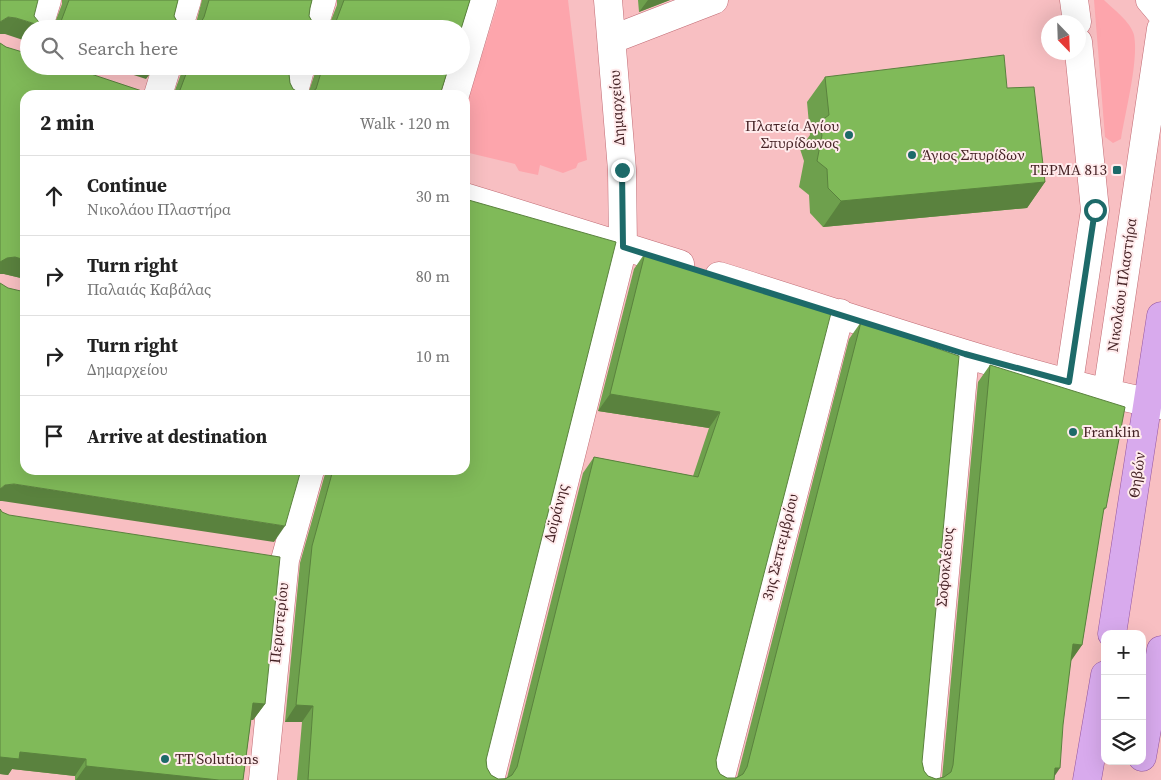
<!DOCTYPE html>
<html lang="en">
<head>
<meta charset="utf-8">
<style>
	:root { --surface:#fff; --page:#f6f6f6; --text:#222; --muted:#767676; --line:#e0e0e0 }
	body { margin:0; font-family:"Source Serif 4",serif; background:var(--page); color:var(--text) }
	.controls { position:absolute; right:15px; bottom:15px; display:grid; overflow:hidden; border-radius:10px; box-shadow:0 5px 20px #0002 }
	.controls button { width:45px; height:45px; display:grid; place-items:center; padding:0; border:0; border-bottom:1px solid var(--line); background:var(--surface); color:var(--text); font:25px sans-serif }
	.compass { position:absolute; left:1041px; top:15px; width:45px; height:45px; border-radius:50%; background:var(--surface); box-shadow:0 5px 20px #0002; rotate:157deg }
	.stop { position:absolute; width:15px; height:15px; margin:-11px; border:4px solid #1d6a69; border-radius:50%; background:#fff }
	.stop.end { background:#1d6a69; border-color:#fff; box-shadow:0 1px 5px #0008 }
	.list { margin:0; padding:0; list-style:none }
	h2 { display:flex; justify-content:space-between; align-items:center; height:65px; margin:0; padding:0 20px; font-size:21px }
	h2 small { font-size:16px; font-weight:400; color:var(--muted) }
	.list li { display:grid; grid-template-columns:32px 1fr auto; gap:15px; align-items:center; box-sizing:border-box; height:80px; padding:0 20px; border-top:1px solid var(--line) }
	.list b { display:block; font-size:19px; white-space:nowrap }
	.list p { margin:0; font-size:16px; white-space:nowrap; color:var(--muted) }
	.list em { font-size:16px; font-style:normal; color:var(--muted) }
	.icon { flex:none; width:28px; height:28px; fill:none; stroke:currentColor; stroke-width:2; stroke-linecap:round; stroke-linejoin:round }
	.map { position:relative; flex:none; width:1161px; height:780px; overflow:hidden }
	.search { position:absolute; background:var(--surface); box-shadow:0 5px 20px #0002; left:20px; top:20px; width:450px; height:55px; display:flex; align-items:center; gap:12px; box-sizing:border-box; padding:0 18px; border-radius:28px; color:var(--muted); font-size:19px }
	.panel { position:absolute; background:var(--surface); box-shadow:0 5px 20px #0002; left:20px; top:90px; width:450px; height:385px; border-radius:15px }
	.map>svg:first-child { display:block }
	.green { fill:#fda5ac }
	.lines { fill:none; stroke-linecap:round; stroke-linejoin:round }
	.minor-casing { stroke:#c06a73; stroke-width:29 }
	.major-casing { stroke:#94569f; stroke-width:29 }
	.minor { stroke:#fff; stroke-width:28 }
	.major { stroke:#d8aaed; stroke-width:28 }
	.wall { fill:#6ea04d }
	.shaded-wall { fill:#5a823e }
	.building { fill:#80ba59; stroke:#5a823e }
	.route { stroke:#1d6a69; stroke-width:6 }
	.poi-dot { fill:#1d6a69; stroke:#ffebec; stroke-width:2 }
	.labels { text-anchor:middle; stroke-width:4; stroke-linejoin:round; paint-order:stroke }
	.street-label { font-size:15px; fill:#452225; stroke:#ffebec }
	.poi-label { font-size:15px; fill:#452225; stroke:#ffebec; text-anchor:start }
</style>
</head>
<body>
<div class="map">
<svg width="1161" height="780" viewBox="0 0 1161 780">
	<rect width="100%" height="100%" fill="#f8bfc2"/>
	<path class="green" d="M 499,0 L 568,0 L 587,160 L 578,163 L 576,168 L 563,173 L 540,165 L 538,175 L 519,171 L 515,164 L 465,152 L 465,110 Z
		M 1094,0 L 1104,0 C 1113,9 1131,22 1134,35 C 1139,60 1125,113 1121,139 L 1113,143 L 1105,137 Z"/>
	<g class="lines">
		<defs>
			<path id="minor" d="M 1074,0 L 1077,22
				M 1150,0 L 1161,13
				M 38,29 L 47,0
				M 178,29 L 187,0
				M 313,29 L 322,0
				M 613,39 L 714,0
				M 158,95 L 167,66
				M 293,95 L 301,66
				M 455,95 L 483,0
				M 465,197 L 680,264
				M 719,276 C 865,321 1011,374 1161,405
				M 1069,382 L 1095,210 L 1078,42
				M 1107,393 L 1161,29
				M 263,780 L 285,560 L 310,470
				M 490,780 L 623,247 L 622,170 L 608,0
				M 720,780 L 840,313
				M 926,780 L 965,354"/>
			<path id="major" d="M 1112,634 L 1161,316
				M 1142,757 L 1161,650
				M 1087,780 L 1105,675"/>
		</defs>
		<use href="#minor" class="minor-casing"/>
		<use href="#major" class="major-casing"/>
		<use href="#minor" class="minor"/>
		<use href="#major" class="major"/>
	</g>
	<path class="wall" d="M 62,0 L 178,0 L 174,16 L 178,23 L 185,28 L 192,28 L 195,27 L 202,0 L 312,0 L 310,8 L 309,16 L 313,23 L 319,27 L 328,28 L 337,5 L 337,0 L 470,0 L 461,29 L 46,29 L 47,28 L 53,28 L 62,4 Z
		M 638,0 L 670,0 L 639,12 Z
		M 0,43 L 6,47 L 151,94 L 174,93 L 182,71 L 182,66 L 292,66 L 289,74 L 290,83 L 293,89 L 300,93 L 308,94 L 316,70 L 316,66 L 449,66 L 440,95 L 25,95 L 25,279 L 4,274 L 0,274 Z
		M 825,77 L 1007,88 L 1045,182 L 1027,208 L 823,227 L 810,213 L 809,195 L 799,187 L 804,161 L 800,149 L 810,135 L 807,102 Z
		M 645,253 L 728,278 L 716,760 L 717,768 L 720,774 L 727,778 L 737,778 L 849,339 L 861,322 L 922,762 L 924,771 L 928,776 L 936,779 L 942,778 L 978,382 L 990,365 L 1106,508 L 1103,511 L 1082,645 L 1071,660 L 1054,780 L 297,780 L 302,722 L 285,722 L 300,563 L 325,474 L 325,470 L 465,470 L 487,768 L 491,775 L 498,779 L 507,778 L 583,473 L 594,457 L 693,476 L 709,428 L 598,411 L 634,269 Z
		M 0,509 L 2,512 L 265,704 L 253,720 L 251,720 L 243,780 L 75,780 L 75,776 L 12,769 L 8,775 L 0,774 Z"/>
	<path class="shaded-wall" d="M 648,0 L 670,0 L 639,12 Z
		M 8,17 L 16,18 L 42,26 L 40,29 L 29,29 L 29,42 L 5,34 L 0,34 L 0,22 Z
		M 106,66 L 156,66 L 146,79 Z
		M 1045,182 L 1027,208 L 823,227 L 841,201 Z
		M 15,257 L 25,260 L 25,279 L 4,274 L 0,274 L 0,262 L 7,258 Z
		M 610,394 L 720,412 L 709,428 L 598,411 Z
		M 14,484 L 285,526 L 274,542 L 2,501 L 0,501 L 0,489 L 5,485 Z
		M 1073,644 L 1082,645 L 1071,661 Z
		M 253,703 L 265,704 L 253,720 L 242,719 Z
		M 296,705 L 313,706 L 302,722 L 285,722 Z
		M 20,752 L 86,759 L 75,776 L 12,769 L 8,775 L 0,774 L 0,757 Z
		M 86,766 L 219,780 L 76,780 Z
		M 1055,768 L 1060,768 L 1052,780 Z"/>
	<path class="building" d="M 0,0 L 38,0 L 34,16 L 42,26 L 16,18 L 8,17 L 0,22 Z
		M 69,0 L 178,0 L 174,16 L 178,23 L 185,28 L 192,28 L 200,24 L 204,17 L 209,0 L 312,0 L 310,8 L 309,16 L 313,23 L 319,27 L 328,28 L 335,24 L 344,0 L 470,0 L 461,29 L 48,29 L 47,28 L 53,28 L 60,24 Z
		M 0,43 L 6,47 L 29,54 L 29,66 L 67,66 L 151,94 L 172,94 L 180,90 L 189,66 L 292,66 L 289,74 L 290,83 L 293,89 L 300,93 L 308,94 L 316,89 L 323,66 L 449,66 L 440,95 L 25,95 L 25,260 L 15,257 L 7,258 L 0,262 Z
		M 1004,55 L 1007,88 L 1034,87 L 1045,182 L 841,201 L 828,188 L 827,169 L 817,161 L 822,135 L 818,123 L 829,115 L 825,77 Z
		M 465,199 L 616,242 L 486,760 L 487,768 L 491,775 L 498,779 L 505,779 L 512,775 L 517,767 L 594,457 L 698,477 L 720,412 L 610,394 L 645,253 L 728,278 L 831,313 L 716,760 L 717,768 L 720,774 L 727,778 L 736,778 L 743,774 L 747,767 L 861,322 L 959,356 L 922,762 L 924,771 L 928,776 L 936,779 L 944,777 L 951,772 L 953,765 L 990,365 L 1125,407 L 1106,508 L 1104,508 L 1082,645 L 1073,644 L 1063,725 L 1060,768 L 1055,768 L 1054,780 L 308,780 L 313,706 L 296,705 L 312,546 L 333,470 L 465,470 Z
		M 0,283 L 8,288 L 25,292 L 25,470 L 301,470 L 285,526 L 14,484 L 5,485 L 0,489 Z
		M 0,509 L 2,512 L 9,515 L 280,557 L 265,704 L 253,703 L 243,780 L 219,780 L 86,766 L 86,759 L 20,752 L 19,759 L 0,757 Z"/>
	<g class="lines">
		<path class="route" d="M 622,170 L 623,247 L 965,354 L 1069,382 L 1095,210"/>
	</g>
	<g class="poi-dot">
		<circle cx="849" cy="135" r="5"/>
		<circle cx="912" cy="155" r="5"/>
		<rect x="1112" y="165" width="10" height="10" rx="2.5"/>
		<circle cx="1073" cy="432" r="5"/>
		<circle cx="165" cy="759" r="5"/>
	</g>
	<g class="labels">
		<g class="street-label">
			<text transform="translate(617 108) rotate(-94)" y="5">Δημαρχείου</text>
			<text transform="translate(1122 285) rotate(-82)" y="5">Νικολάου Πλαστήρα</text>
			<text transform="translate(1137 475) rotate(-82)" y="5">Θηβών</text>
			<text transform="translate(556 513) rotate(-76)" y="5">Δοϊράνης</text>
			<text transform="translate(780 547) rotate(-76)" y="5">3ης Σεπτεμβρίου</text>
			<text transform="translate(945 567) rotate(-85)" y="5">Σοφοκλέους</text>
			<text transform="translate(279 623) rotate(-84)" y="5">Περιστερίου</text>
		</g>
		<g class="poi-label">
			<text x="839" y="131" text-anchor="end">Πλατεία Αγίου<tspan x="839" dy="17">Σπυρίδωνος</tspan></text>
			<text x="922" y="160">Άγιος Σπυρίδων</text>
			<text x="1107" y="175" text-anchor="end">ΤΕΡΜΑ 813</text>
			<text x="1083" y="437">Franklin</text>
			<text x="175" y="764">TT Solutions</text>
		</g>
	</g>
</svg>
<div class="controls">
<button>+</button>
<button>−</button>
<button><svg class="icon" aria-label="layers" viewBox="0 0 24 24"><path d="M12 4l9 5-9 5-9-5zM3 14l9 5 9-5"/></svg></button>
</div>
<svg class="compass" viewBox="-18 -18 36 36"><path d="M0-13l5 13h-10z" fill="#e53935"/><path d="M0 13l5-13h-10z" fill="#767676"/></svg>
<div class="stop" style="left:1095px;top:210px"></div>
<div class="stop end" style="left:622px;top:170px"></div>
<div class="search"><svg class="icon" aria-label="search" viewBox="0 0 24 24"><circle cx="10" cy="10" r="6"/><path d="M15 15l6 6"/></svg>Search here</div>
<section class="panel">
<h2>2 min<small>Walk · 120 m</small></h2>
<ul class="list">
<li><svg class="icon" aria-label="ahead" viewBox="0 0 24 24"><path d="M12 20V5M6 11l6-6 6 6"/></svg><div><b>Continue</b><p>Νικολάου Πλαστήρα</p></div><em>30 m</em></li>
<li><svg class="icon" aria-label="right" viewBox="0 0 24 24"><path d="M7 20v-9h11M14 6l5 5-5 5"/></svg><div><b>Turn right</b><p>Παλαιάς Καβάλας</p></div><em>80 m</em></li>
<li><svg class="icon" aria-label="right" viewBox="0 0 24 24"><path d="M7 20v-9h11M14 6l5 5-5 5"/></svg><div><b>Turn right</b><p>Δημαρχείου</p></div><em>10 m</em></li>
<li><svg class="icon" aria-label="arrive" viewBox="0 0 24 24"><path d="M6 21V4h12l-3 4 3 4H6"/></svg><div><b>Arrive at destination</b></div></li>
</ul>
</section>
</div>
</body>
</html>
